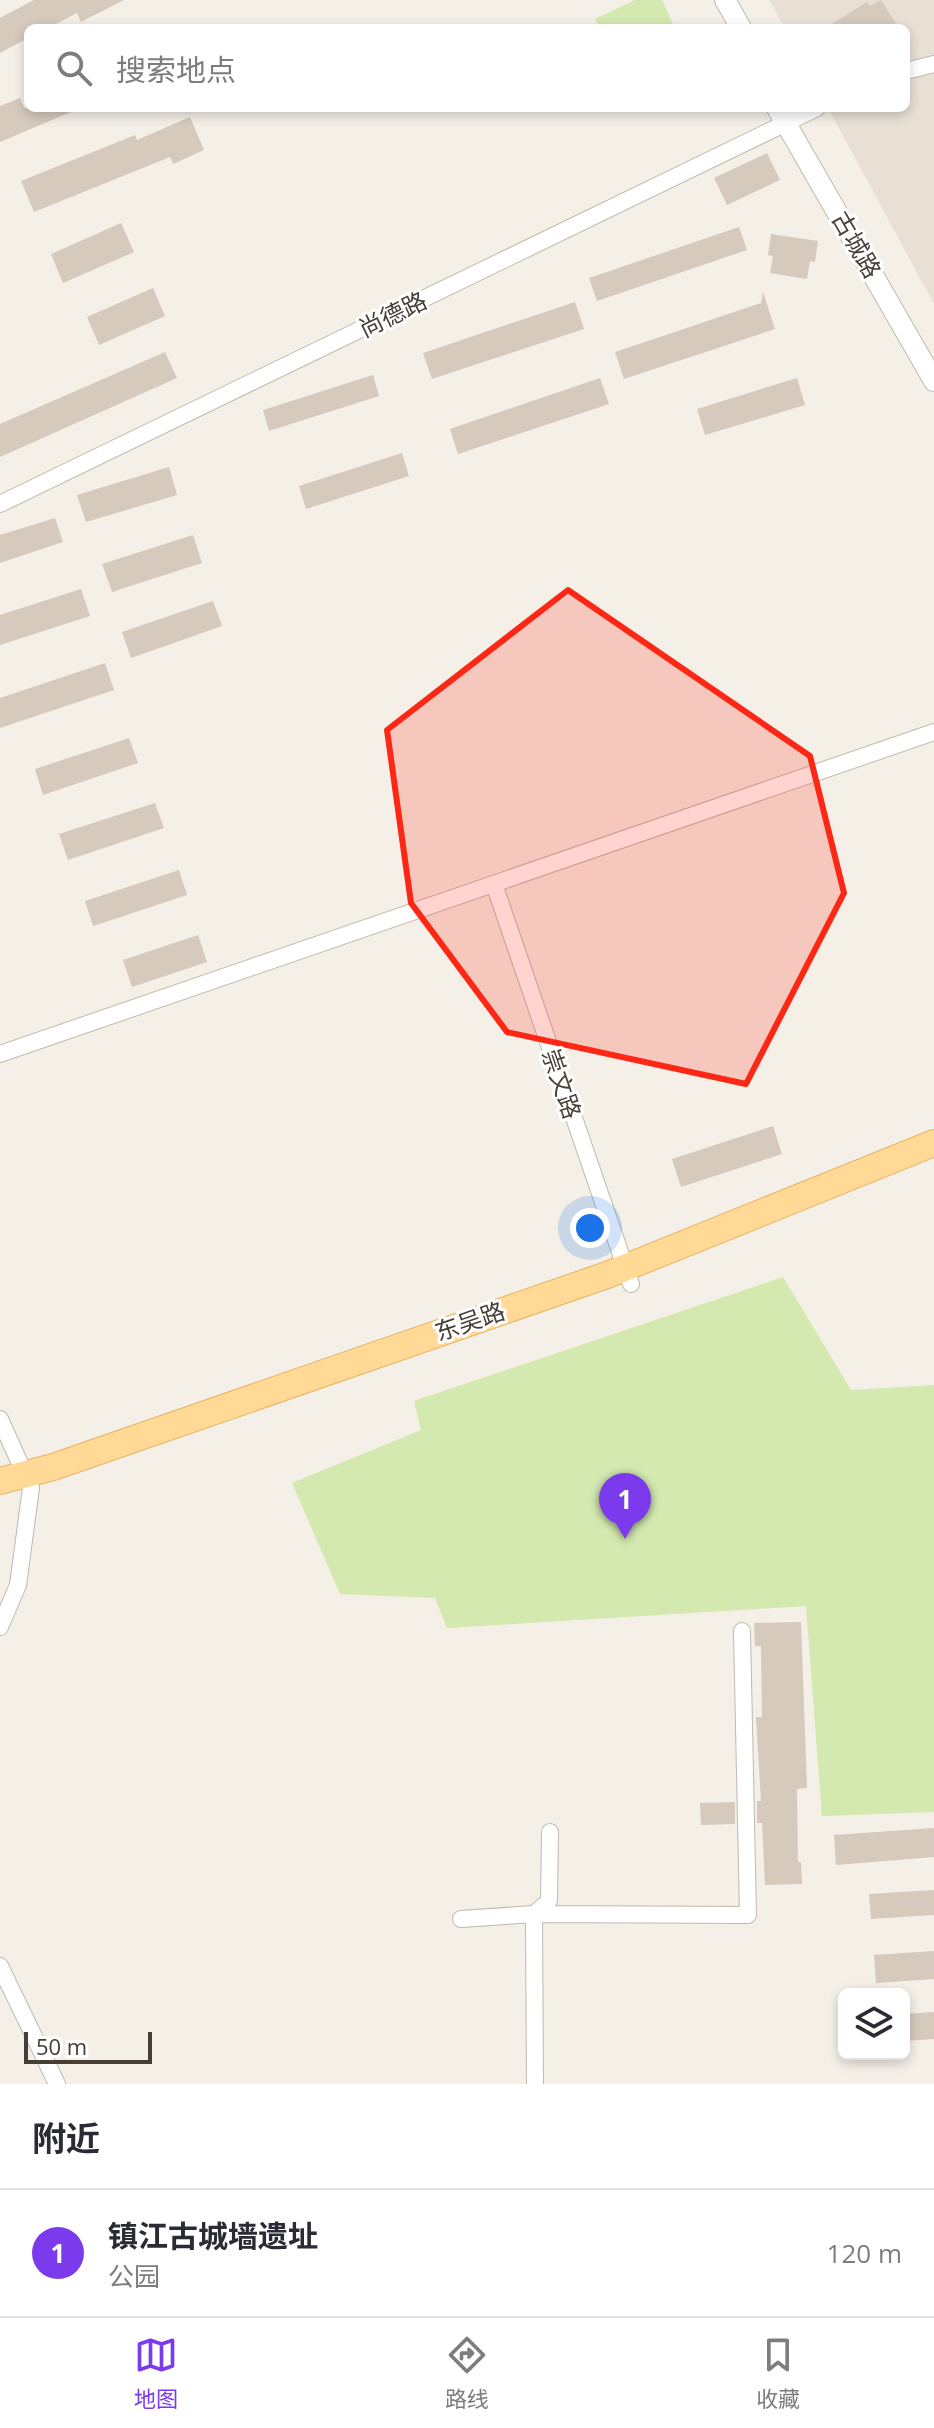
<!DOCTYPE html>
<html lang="zh">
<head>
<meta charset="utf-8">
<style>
	:root { --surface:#fff; --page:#f7f7f7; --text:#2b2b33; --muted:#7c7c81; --line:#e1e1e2; --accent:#7c3aed }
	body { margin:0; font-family:"Open Sans","Noto Sans SC",sans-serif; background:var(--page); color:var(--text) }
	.controls { position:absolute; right:24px; bottom:24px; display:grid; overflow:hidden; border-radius:12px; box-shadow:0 4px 12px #0003 }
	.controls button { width:72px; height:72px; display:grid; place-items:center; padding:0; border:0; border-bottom:2px solid var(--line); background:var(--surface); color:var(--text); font:40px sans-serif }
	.scale { position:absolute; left:24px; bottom:20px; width:128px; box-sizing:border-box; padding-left:8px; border:4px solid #473f36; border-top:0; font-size:22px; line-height:28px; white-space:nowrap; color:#473f36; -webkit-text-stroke:6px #fff; paint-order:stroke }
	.you { position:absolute; left:590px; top:1228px; width:28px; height:28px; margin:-20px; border:6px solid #fff; border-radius:50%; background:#1a73e8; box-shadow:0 0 0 12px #1a73e833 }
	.badge { display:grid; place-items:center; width:52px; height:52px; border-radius:50%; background:var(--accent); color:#fff; font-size:26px; font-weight:700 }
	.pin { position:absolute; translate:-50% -66px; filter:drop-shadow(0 2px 4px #0008) }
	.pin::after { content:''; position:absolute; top:42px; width:28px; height:24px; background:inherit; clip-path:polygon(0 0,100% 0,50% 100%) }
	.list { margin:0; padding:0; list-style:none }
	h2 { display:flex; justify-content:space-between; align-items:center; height:104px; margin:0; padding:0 32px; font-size:34px }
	h2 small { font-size:26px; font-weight:400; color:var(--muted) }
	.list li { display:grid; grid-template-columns:52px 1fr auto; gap:24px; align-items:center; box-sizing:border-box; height:128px; padding:0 32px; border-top:2px solid var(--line) }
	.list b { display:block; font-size:30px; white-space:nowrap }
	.list p { margin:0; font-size:26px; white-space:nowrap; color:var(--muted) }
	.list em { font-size:26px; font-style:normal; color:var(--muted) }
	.icon { flex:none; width:44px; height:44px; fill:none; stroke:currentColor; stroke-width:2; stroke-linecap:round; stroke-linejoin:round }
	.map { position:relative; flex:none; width:934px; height:2084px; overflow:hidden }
	.search { position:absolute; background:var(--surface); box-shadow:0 4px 12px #0003; left:24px; right:24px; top:24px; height:88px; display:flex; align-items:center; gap:20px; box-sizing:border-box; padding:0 28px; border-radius:12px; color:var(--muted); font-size:30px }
	.sheet { height:232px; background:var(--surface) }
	nav { display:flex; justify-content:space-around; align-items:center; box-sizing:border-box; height:112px; border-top:2px solid var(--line); background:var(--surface); font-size:22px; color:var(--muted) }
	nav a { display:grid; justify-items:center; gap:4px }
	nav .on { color:var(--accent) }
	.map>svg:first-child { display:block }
	.residential { fill:#e8e0d5 }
	.green { fill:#d3e9af }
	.building { fill:#d5cabc }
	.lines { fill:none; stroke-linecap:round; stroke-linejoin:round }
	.minor-casing { stroke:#c2b9ac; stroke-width:18 }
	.tertiary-casing { stroke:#c2b9ac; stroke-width:22 }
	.primary-casing { stroke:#e5b563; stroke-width:28 }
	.minor { stroke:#fff; stroke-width:16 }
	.tertiary { stroke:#fff; stroke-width:20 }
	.primary { stroke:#ffd995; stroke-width:26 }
	.marked { fill:#fd2715; fill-opacity:0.2; stroke:#fd2715; stroke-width:6; stroke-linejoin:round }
	.labels { text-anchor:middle; stroke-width:6; stroke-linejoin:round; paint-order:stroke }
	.street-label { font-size:24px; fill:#473f36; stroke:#fff }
</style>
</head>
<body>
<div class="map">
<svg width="934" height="2084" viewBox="0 0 934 2084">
	<rect width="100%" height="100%" fill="#f4efe7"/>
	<path class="residential" d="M 769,0 L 934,0 L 934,304 L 828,108 L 906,108 L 906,28 L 785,28 Z"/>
	<path class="green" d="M 635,0 L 662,0 L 675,28 L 600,28 L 595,19 Z
		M 783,1277 L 851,1390 L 934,1385 L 934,1812 L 822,1816 L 806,1606 L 447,1628 L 435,1598 L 340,1594 L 292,1483 L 421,1430 L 414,1401 Z"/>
	<path class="building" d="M 34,0 L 124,0 L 81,22 L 77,13 L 48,28 L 28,28 L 28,38 L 0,53 L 0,18 Z
		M 881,0 L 899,28 L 825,28 L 867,2 L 870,6 Z
		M 20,98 L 24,108 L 80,108 L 0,142 L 0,106 Z
		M 190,117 L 204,150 L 173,164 L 170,157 L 34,212 L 21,181 L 135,135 L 137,140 Z
		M 767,153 L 780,180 L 727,205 L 714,178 Z
		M 121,223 L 134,252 L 63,283 L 51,254 Z
		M 739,227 L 747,250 L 597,301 L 589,278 Z
		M 771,234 L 818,241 L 815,262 L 810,261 L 807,279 L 770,273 L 773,256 L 768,255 Z
		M 153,288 L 165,316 L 99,345 L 87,317 Z
		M 763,292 L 775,329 L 624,379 L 615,352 L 761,303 Z
		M 575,302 L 584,329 L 432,379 L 423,353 Z
		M 165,352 L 177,378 L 0,457 L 0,424 Z
		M 373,375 L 379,396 L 269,431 L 263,410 Z
		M 600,378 L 609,404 L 458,454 L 450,429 Z
		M 797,378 L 805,405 L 705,435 L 697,409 Z
		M 402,453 L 409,476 L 306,509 L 299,486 Z
		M 169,467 L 177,495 L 86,522 L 77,495 Z
		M 55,518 L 63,542 L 0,563 L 0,535 Z
		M 193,535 L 202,563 L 112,592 L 102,564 Z
		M 81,589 L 90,616 L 0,645 L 0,615 Z
		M 213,601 L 222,626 L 131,658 L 122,632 Z
		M 105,663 L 114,690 L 0,728 L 0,698 Z
		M 129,738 L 138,763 L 43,795 L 35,769 Z
		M 155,803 L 164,828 L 68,860 L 59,834 Z
		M 179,870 L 187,895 L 93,926 L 85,901 Z
		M 198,935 L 207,962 L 132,987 L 123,960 Z
		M 773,1126 L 782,1154 L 681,1187 L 672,1159 Z
		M 801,1622 L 807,1788 L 797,1789 L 798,1862 L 801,1862 L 802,1884 L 765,1885 L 762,1823 L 757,1823 L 757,1801 L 761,1801 L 756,1717 L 762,1717 L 761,1646 L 755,1646 L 754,1623 Z
		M 735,1802 L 735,1824 L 701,1825 L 700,1803 Z
		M 934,1828 L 934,1857 L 836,1865 L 834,1835 Z
		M 934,1890 L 934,1915 L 871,1919 L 869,1894 Z
		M 934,1951 L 934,1979 L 876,1983 L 874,1955 Z
		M 934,2012 L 934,2039 L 904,2041 L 904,2014 Z"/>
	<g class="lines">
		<defs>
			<path id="minor" d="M 906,71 L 934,64
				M 0,504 L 817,108
				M 494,884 L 631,1284
				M 0,1054 L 934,732
				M 0,1419 L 31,1488 L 18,1585 L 0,1627
				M 461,1919 L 534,1914 L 748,1915 L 742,1631
				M 0,1966 L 57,2084
				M 535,2084 L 534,1914 L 549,1901 L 550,1832"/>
			<path id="tertiary" d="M 725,0 L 741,28
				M 777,108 L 934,381"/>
			<path id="primary" d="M 0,1481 L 53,1467 L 607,1275 L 934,1143"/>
		</defs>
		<use href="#minor" class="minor-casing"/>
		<use href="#tertiary" class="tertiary-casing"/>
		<use href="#primary" class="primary-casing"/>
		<use href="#minor" class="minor"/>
		<use href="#tertiary" class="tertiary"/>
		<use href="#primary" class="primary"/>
	</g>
	<path class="marked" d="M 568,590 L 810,756 L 844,893 L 746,1084 L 507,1032 L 411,903 L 387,730 Z"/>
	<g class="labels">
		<g class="street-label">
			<text transform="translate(856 245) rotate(60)" y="8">古城路</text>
			<text transform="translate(393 315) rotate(-26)" y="8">尚德路</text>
			<text transform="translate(561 1084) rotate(71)" y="8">崇文路</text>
			<text transform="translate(470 1322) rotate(-19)" y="8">东吴路</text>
		</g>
	</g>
</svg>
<div class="controls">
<button><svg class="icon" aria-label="layers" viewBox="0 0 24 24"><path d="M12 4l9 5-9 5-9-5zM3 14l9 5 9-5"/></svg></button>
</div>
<div class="scale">50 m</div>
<div class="you"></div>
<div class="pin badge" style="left:625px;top:1539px">1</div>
<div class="search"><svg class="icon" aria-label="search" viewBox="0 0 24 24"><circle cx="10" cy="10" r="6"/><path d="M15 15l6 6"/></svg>搜索地点</div>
</div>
<section class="sheet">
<h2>附近<small></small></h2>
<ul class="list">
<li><span class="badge">1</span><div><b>镇江古城墙遗址</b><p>公园</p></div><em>120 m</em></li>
</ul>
</section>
<nav>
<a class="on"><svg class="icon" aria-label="map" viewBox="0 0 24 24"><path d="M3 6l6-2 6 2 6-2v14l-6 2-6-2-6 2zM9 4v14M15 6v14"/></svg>地图</a>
<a><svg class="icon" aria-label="directions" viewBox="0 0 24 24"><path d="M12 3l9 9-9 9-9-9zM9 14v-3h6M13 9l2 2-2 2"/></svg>路线</a>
<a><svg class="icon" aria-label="saved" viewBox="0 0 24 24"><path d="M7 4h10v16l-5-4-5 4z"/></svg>收藏</a>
</nav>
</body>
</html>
